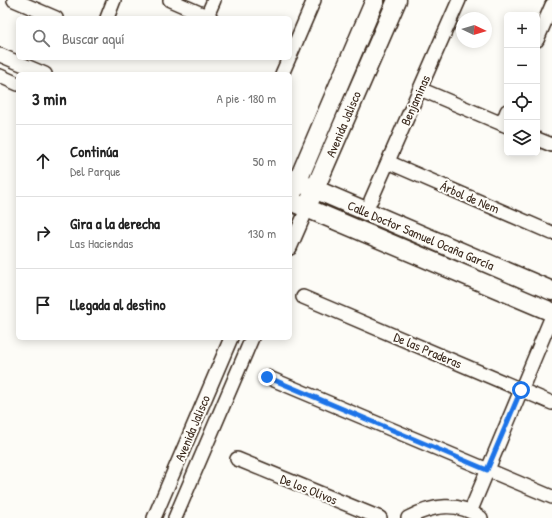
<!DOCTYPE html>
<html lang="es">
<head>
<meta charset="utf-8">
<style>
	:root { --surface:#fff; --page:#f2f2f2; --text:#222; --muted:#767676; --line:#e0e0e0 }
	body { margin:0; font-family:"Patrick Hand",sans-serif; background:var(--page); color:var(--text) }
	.controls { position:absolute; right:12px; top:12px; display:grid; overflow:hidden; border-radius:6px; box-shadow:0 2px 10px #0003 }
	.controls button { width:36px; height:36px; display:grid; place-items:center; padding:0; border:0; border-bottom:1px solid var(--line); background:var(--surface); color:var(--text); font:20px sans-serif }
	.compass { position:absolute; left:456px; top:12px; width:36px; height:36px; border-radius:50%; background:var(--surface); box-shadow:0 2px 10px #0003; rotate:94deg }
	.stop { position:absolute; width:12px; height:12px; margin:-9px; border:3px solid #1a73e8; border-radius:50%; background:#fff }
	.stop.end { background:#1a73e8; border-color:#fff; box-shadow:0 1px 4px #0008 }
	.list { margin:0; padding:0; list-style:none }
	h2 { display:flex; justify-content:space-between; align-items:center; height:52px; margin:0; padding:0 16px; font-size:17px }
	h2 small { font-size:13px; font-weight:400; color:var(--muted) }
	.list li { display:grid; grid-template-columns:26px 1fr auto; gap:12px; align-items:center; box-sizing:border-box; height:72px; padding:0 16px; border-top:1px solid var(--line) }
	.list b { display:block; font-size:15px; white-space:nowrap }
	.list p { margin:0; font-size:13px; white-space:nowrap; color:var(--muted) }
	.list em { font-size:13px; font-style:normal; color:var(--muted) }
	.icon { flex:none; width:22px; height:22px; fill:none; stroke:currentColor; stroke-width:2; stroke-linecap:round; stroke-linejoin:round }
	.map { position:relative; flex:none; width:552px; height:518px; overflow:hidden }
	.search { position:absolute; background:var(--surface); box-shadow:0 2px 10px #0003; left:16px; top:16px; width:276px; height:44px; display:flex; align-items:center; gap:10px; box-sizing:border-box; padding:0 14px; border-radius:6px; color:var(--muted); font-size:15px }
	.panel { position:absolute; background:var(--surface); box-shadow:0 2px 10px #0003; left:16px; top:72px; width:276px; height:268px; border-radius:6px }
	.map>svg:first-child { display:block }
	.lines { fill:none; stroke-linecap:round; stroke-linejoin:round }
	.street-casing { stroke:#3b2a1e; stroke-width:16 }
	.secondary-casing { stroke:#3b2a1e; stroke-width:21 }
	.street { stroke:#fdfcf7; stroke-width:13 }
	.secondary { stroke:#fdfcf7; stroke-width:18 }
	.route { stroke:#1a73e8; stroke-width:5 }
	.labels { text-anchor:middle; stroke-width:4; stroke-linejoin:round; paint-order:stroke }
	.street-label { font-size:13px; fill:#3b2a1e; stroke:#fdfcf7 }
</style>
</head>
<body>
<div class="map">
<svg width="552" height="518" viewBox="0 0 552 518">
	<rect width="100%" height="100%" fill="#fdfcf7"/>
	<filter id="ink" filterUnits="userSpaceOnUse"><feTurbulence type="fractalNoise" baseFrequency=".025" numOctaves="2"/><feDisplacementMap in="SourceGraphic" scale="8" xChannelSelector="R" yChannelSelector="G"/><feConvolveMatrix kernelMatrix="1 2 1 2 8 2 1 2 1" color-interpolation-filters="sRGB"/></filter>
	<g filter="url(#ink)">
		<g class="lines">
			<defs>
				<path id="street" d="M 14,0 L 56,18
					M 170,0 L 211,18
					M 207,16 L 214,0
					M 107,18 L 114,0
					M 537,40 L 552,5
					M 0,55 L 45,74
					M 290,56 L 314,0
					M 282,74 L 289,58
					M 0,76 L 18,84
					M 420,89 L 507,126
					M 502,124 L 507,111
					M 537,139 L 552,145
					M 388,162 L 552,233
					M 371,200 L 459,0
					M 290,248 L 307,209
					M 303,297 L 552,403
					M 267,377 L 552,497
					M 237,459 L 380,518
					M 471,510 L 552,316
					M 154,518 L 231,338
					M 175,518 L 252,338
					M 408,518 C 432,505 459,501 481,518"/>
				<path id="secondary" d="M 298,182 L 552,291
					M 293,192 L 375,0
					M 310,200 L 397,0
					M 290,201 L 552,312"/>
			</defs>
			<use href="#street" class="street-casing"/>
			<use href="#secondary" class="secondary-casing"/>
			<use href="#street" class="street"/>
			<use href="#secondary" class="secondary"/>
		</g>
	</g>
	<g class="lines" filter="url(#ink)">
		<path class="route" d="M 267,377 L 487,470 L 521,390"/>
	</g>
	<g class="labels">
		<g class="street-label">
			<text transform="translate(415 100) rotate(-66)" y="5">Benjaminas</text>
			<text transform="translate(343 124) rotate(-67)" y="5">Avenida Jalisco</text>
			<text transform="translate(470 197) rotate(23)" y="5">Árbol de Nem</text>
			<text transform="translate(421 235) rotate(23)" y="5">Calle Doctor Samuel Ocaña García</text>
			<text transform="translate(428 350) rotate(23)" y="5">De las Praderas</text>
			<text transform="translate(192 428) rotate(-67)" y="5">Avenida Jalisco</text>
			<text transform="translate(309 489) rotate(22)" y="5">De los Olivos</text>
		</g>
	</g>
</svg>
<div class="controls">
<button>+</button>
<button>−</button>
<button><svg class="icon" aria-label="locate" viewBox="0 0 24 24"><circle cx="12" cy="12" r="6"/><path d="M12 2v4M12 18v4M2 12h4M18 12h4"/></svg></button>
<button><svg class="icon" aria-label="layers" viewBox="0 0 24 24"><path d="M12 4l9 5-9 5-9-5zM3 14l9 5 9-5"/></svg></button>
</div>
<svg class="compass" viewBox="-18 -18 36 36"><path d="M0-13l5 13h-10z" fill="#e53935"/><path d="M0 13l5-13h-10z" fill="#767676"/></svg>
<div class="stop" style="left:521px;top:390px"></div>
<div class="stop end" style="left:267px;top:377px"></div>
<div class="search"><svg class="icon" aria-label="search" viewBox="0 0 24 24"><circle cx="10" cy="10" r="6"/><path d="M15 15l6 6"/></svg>Buscar aquí</div>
<section class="panel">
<h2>3 min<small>A pie · 180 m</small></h2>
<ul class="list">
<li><svg class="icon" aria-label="ahead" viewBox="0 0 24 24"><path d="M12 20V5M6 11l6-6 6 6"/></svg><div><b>Continúa</b><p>Del Parque</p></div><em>50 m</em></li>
<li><svg class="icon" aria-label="right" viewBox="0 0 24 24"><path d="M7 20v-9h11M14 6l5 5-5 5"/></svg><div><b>Gira a la derecha</b><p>Las Haciendas</p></div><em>130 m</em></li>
<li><svg class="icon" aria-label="arrive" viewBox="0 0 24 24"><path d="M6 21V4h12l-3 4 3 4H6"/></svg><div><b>Llegada al destino</b></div></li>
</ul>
</section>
</div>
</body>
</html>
